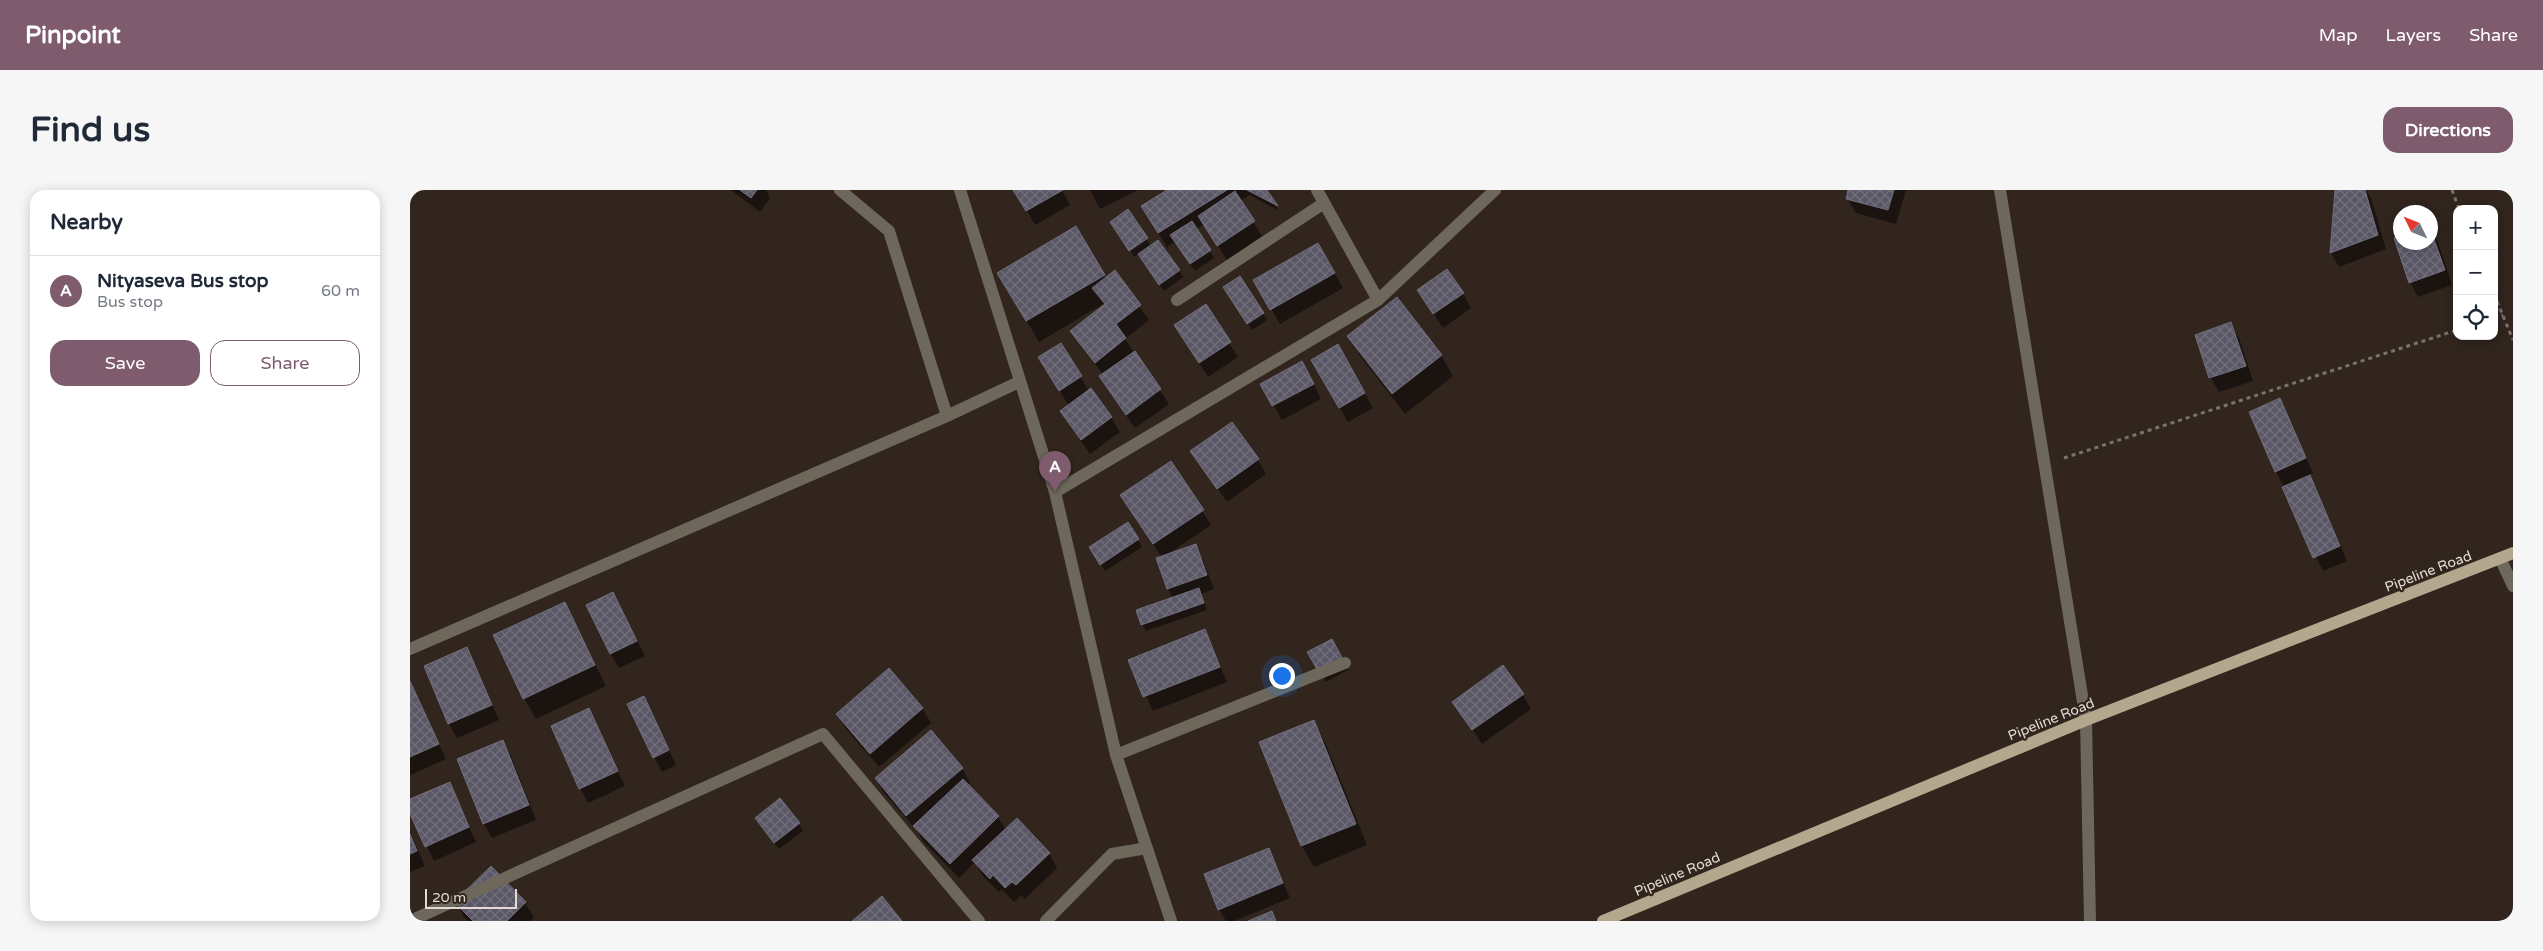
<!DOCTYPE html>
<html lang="en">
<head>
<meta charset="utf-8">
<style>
	:root { --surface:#fff; --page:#f6f6f7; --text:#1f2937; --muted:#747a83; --line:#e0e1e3; --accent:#7e5c6d }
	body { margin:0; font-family:"Varela Round",sans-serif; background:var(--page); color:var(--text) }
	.controls { position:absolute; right:15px; top:15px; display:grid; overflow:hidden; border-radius:10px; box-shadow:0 2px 12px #0003 }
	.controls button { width:45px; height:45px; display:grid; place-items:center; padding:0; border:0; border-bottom:1px solid var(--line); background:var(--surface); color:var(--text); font:25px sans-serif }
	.compass { position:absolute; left:1983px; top:15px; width:45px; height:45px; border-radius:50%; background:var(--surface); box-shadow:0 2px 12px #0003; rotate:313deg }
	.scale { position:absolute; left:15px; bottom:12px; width:92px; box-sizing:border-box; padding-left:5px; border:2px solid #e3dad5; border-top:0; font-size:14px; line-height:18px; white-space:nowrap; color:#e3dad5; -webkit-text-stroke:4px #31251d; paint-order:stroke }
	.you { position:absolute; left:871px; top:485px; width:18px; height:18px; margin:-12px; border:4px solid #fff; border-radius:50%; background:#1a73e8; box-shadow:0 0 0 8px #1a73e833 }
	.badge { display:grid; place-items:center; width:32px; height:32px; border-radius:50%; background:var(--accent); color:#fff; font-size:16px; font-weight:700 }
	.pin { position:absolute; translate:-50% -41px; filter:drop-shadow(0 1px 2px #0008) }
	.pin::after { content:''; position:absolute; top:26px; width:18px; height:15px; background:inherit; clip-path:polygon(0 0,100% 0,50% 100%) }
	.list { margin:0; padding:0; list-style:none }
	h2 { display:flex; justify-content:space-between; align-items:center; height:65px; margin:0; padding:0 20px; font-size:21px }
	h2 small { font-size:16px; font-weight:400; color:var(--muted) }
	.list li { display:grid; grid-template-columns:32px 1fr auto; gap:15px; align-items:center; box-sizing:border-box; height:70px; padding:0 20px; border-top:1px solid var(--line) }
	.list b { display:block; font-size:19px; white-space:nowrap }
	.list p { margin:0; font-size:16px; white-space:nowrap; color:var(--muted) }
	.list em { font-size:16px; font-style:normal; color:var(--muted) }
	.actions { display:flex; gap:10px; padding:15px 20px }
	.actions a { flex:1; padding:11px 0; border:1px solid var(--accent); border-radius:15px; text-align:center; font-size:18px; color:var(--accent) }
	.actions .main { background:var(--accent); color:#fff }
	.icon { flex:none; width:28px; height:28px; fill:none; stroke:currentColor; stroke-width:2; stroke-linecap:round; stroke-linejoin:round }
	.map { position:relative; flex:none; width:2103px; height:731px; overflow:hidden; border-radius:15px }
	header { display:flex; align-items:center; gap:30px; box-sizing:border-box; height:70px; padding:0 25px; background:var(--accent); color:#fff }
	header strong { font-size:24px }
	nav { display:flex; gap:28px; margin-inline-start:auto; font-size:18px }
	.intro { display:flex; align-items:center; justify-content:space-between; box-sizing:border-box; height:120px; padding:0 30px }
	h1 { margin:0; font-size:35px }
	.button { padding:12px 22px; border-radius:15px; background:var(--accent); color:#fff; font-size:18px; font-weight:700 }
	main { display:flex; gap:30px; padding:0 30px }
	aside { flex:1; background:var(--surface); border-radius:15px; box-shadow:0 2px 12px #0003 }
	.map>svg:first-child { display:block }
	.shadow { fill:#0007 }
	.building { fill:url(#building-cross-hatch); stroke:#706e7d }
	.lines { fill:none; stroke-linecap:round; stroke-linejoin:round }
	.path { stroke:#7d726b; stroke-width:3; stroke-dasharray:4 4; stroke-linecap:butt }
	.minor { stroke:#6d685b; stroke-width:12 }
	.major { stroke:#b3a78d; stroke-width:12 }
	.labels { text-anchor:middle; stroke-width:4.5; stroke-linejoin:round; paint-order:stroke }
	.street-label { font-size:14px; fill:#e3dad5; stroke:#31251d }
</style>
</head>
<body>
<header>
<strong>Pinpoint</strong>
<nav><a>Map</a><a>Layers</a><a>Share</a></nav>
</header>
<div class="intro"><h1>Find us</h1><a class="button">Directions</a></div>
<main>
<aside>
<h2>Nearby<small></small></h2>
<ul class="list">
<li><span class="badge">A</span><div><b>Nityaseva Bus stop</b><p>Bus stop</p></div><em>60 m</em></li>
</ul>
<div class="actions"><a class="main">Save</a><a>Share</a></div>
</aside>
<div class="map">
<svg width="2103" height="731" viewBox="0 0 2103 731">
	<defs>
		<pattern id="building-cross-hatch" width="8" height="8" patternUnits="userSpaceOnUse" patternTransform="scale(1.25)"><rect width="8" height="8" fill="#5a5866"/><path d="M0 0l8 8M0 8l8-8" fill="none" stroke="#726f7b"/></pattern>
	</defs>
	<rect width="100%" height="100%" fill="#31251d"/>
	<path class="shadow" d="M 321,0 L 356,0 L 360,8 L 350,22 Z
		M 605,0 L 652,0 L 660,15 L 625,35 Z
		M 680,0 L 728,0 L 690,19 Z
		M 759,0 L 855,0 L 869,21 L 840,5 L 830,11 L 852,46 L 817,70 L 794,34 L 786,39 L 804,68 L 785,81 L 765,52 L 757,57 L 741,31 Z
		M 1440,0 L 1496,0 L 1486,34 L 1446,23 L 1437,8 Z
		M 1926,0 L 1956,0 L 1961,8 L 1976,59 L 1929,77 L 1921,63 Z
		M 718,21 L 741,56 L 769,80 L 773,87 L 754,101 L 729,64 L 724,67 L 706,39 Z
		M 666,38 L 696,89 L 705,82 L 739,130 L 715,149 L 759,214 L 725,238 L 699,201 L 690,187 L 693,185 L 662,141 L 695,116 L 693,114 L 629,152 L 589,83 Z
		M 2020,39 L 2028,52 L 2042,95 L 2008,107 L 2000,92 L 1985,48 L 1990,47 L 1990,52 L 2020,52 Z
		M 908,55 L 933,98 L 870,134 L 845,90 Z
		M 830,88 L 857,130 L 842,140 L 819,104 Z
		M 1009,101 L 1053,103 L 1061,118 L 1033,138 Z
		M 795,116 L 828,167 L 798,187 L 774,149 Z
		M 1820,134 L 1829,148 L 1843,191 L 1809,202 L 1801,188 L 1786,145 Z
		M 939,146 L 1031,165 L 1043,186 L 995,224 L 951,167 Z
		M 650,154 L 679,201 L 701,227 L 710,242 L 680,264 L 651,222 L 659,216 L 638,182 Z
		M 927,156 L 963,218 L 938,232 L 903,170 Z
		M 900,187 L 911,209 L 872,230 L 852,194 Z
		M 1869,210 L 1903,283 L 1898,285 L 1907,301 L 1937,371 L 1913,381 L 1866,281 Z
		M 782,262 L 848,270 L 856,284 L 817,312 Z
		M 712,306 L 792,321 L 801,335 L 758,364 L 785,356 L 793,370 L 804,399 L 791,404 L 797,420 L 736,441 L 732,434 L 763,408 L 758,399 L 752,368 Z
		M 718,334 L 732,357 L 695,381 L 680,357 Z
		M 203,403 L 235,466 L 209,478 L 201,464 Z
		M 154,413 L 196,496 L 126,529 L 114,508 Z
		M 794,441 L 817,492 L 743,521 L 720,470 Z
		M 921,450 L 938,480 L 916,492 L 899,463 Z
		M 57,459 L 89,530 L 47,548 L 39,534 Z
		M 0,492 L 36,569 L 0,585 Z
		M 1113,505 L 1121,519 L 1072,554 L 1044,512 Z
		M 512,518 L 521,533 L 469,577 L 436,539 L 427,524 Z
		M 178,520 L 215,596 L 178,613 L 170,598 Z
		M 241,522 L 266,575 L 252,582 L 244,567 Z
		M 903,531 L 915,552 L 957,655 L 904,677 L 892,656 L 850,553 Z
		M 93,552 L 101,566 L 126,630 L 82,648 L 74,634 Z
		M 552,578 L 560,593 L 557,595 L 588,627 L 596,640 L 639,663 L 647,678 L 615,709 L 611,705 L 604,712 L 592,699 L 589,702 L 572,685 L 565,672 L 549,688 L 513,651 L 506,639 L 474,603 L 466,588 Z
		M 39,594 L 66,652 L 24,671 L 0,621 L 0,611 Z
		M 346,629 L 389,634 L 393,641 L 369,659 Z
		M 0,642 L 15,676 L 0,682 Z
		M 859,660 L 880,708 L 824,731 L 816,731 L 809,719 Z
		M 81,678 L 115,713 L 124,727 L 120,731 L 58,731 L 54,727 L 46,712 Z"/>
	<path class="building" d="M 330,0 L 347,0 L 341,8 Z
		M 603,0 L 653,0 L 616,21 Z
		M 757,0 L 817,0 L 748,43 L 731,16 Z
		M 837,0 L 857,0 L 868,16 Z
		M 1438,0 L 1484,0 L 1478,20 L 1436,9 Z
		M 1925,0 L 1955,0 L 1968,45 L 1920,63 Z
		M 825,1 L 845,31 L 807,56 L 788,26 Z
		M 718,19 L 738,48 L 719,61 L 700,32 Z
		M 782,31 L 801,60 L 780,74 L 760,45 Z
		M 666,36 L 695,85 L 616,131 L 587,83 Z
		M 2020,38 L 2035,80 L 1999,93 L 1984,48 L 1990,45 L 1990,52 L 2020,52 Z
		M 748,50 L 770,80 L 749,95 L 728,64 Z
		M 908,53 L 925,83 L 860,120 L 843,90 Z
		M 1037,79 L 1054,103 L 1023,124 L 1007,100 Z
		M 705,80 L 731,115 L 706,134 L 716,148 L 685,173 L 660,141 L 695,114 L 682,98 Z
		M 830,86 L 854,123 L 837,134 L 813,97 Z
		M 987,107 L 1032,165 L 982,204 L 937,146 Z
		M 796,114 L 821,152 L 789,173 L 764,135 Z
		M 1821,132 L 1836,176 L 1799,188 L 1785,145 Z
		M 651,153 L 672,186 L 649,201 L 628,167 Z
		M 928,154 L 955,203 L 929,218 L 901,170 Z
		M 725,161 L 751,199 L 716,225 L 689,186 Z
		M 892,171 L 904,194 L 862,216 L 850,194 Z
		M 681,198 L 702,227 L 671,250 L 650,221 Z
		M 1870,208 L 1896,268 L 1865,282 L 1839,222 Z
		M 822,232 L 849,269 L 807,299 L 780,261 Z
		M 761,271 L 794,320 L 743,354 L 710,305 Z
		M 1900,285 L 1930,356 L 1903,368 L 1872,297 Z
		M 718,332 L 729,349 L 690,375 L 679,357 Z
		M 786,354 L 797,385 L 757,399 L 746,368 Z
		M 789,398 L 794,413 L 731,435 L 726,420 Z
		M 203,402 L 227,451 L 200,464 L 176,415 Z
		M 155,412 L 185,475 L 113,509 L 83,445 Z
		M 795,439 L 810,477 L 733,507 L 718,470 Z
		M 922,449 L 935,473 L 911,486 L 897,462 Z
		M 57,457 L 82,515 L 38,534 L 14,476 Z
		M 1093,475 L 1114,504 L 1062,540 L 1042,512 Z
		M 479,478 L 513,518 L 460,564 L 426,524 Z
		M 0,491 L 29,554 L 0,567 Z
		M 234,506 L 259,560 L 243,568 L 217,514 Z
		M 179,518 L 208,581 L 169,599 L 141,536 Z
		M 904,530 L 946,634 L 891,656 L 849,552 Z
		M 521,540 L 553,578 L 496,626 L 465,588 Z
		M 93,550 L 119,615 L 73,634 L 47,569 Z
		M 553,589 L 589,626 L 540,674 L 503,636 Z
		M 40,592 L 59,637 L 15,657 L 0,624 L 0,609 Z
		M 370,608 L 390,633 L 364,653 L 345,628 Z
		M 607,628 L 640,663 L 606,695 L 602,692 L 595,698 L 583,685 L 580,689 L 562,670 Z
		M 0,644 L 7,661 L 0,664 Z
		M 859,658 L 873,693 L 808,720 L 794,684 Z
		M 81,676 L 116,712 L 97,731 L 63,731 L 44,712 Z
		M 472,706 L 492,731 L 442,731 Z
		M 862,721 L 866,731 L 838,731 Z"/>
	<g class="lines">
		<path class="path" d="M 2042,0 L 2049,19
			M 2084,104 L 2103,150
			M 2084,128 L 2093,125
			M 1654,268 L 2047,140"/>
		<path class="minor" d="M 430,0 L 479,41 L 537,226
			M 550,0 L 645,302 L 706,565 L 761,731
			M 907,0 L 968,110
			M 1590,0 L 1676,530 L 1680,731
			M 767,110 L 914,13
			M 645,302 L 968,110 L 1085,0
			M 2090,368 L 2103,396
			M 0,459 L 537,226 L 609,192
			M 706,565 L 935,473
			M 0,731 L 413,544 L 569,731
			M 636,731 L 702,664 L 737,658"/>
		<path class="major" d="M 1193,731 L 1676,530 L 2103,363"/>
	</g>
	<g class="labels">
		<g class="street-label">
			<text transform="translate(2018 381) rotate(-21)" y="5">Pipeline Road</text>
			<text transform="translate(1641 529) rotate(-22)" y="5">Pipeline Road</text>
			<text transform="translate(1267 684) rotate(-23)" y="5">Pipeline Road</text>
		</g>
	</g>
</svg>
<div class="controls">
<button>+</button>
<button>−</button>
<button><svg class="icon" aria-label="locate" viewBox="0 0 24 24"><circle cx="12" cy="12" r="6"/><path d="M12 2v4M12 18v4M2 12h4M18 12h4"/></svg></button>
</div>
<svg class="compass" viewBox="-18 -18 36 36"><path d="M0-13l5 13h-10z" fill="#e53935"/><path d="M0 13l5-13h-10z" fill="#747a83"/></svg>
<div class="scale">20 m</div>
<div class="you"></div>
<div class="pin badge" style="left:645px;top:302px">A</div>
</div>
</main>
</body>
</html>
